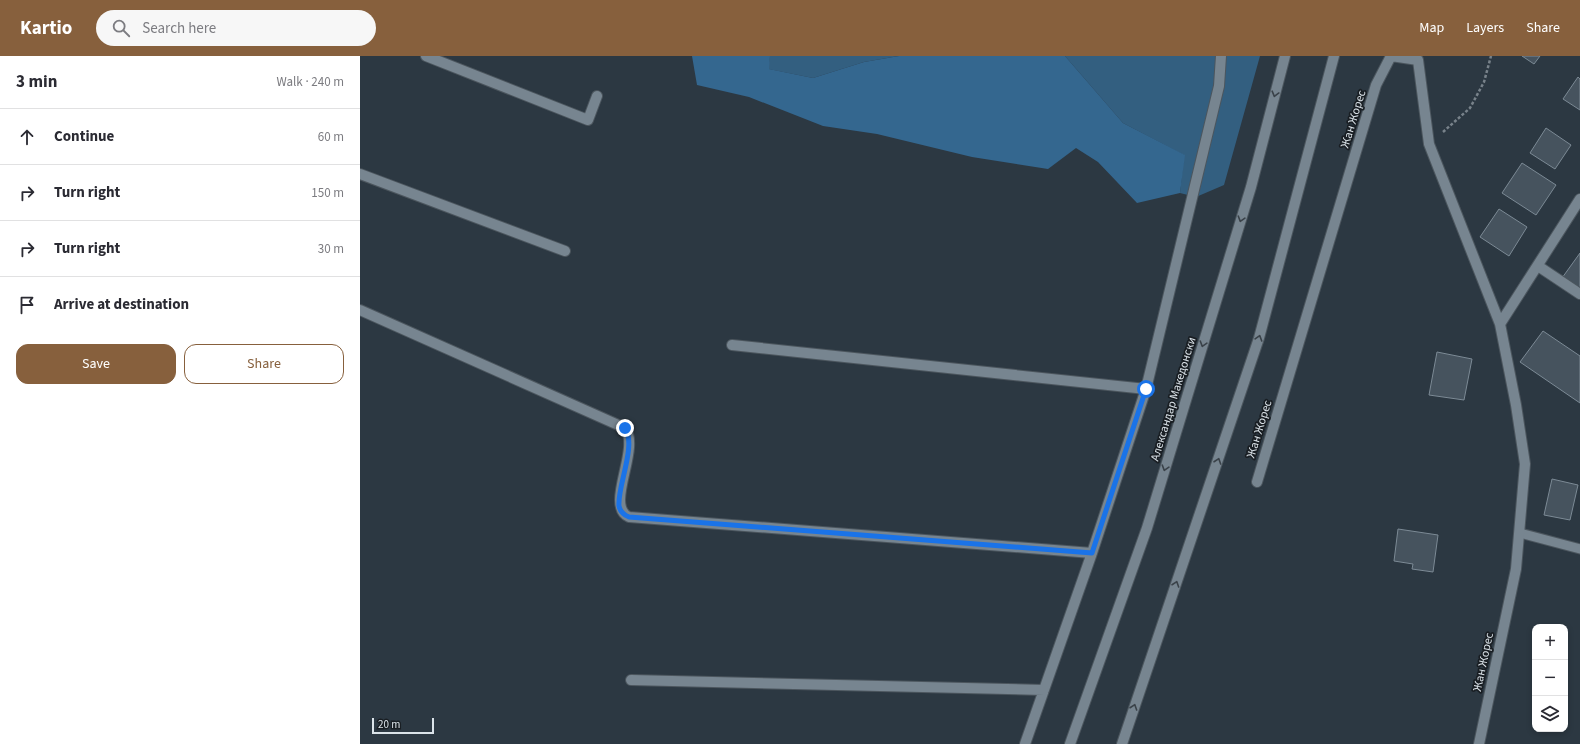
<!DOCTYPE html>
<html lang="en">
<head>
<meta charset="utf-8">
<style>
	:root { --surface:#fff; --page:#f7f7f7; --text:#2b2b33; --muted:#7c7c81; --line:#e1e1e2; --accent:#87603d }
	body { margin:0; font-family:"Source Sans 3",sans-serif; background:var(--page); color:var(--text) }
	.controls { position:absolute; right:12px; bottom:12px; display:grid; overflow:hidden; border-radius:8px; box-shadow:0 2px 6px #0003 }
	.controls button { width:36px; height:36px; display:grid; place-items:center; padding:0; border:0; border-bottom:1px solid var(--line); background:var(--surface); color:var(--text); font:20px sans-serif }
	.scale { position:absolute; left:12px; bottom:10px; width:62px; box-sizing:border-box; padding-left:4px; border:2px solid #dbe3e9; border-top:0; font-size:11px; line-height:14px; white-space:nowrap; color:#dbe3e9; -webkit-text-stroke:3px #191e23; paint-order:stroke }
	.stop { position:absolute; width:12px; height:12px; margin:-9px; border:3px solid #1a73e8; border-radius:50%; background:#fff }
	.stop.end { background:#1a73e8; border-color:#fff; box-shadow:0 1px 4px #0008 }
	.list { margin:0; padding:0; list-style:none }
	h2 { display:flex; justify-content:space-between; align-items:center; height:52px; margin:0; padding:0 16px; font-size:17px }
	h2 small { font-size:13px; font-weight:400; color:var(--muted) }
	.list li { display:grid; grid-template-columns:26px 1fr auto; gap:12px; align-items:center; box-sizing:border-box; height:56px; padding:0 16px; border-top:1px solid var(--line) }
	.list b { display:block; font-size:15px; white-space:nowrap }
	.list em { font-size:13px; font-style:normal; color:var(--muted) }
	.actions { display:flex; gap:8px; padding:12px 16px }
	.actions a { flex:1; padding:9px 0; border:1px solid var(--accent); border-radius:12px; text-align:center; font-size:14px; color:var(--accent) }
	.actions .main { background:var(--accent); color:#fff }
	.icon { flex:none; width:22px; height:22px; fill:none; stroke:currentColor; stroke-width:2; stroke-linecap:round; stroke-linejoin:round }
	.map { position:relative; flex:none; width:1220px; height:688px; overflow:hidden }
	header { display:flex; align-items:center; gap:24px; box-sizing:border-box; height:56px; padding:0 20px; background:var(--accent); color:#fff }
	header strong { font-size:19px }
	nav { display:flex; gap:22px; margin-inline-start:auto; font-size:14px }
	.search { width:280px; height:36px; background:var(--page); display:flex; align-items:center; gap:10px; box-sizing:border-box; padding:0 14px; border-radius:22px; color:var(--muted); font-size:15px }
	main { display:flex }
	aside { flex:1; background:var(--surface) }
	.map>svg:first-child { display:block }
	.green { fill:#335f80 }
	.forest { fill:#34678f }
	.building { fill:#46535e; stroke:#7c8a95 }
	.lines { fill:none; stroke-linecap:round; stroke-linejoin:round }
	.lane-casing { stroke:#4c565e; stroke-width:11 }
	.street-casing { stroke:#4c565e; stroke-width:12 }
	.secondary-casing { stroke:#4c565e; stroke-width:12 }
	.path { stroke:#78828a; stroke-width:2.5; stroke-dasharray:3 2; stroke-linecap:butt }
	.lane { stroke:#778590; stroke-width:9 }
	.street { stroke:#778590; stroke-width:10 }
	.secondary { stroke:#778590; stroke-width:10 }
	.oneway { stroke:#3a4249 }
	.route { stroke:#1a73e8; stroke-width:5 }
	.labels { text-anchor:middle; stroke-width:3.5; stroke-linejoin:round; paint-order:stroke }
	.street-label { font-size:12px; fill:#dbe3e9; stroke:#191e23 }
</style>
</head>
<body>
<header>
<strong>Kartio</strong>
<div class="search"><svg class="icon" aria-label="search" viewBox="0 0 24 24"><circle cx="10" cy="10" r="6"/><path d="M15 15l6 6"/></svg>Search here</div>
<nav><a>Map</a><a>Layers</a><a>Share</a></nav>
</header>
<main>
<aside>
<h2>3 min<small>Walk · 240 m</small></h2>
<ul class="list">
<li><svg class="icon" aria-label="ahead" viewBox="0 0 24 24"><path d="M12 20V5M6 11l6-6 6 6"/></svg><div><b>Continue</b></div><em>60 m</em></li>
<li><svg class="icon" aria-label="right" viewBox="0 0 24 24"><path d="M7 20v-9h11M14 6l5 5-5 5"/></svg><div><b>Turn right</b></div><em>150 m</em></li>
<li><svg class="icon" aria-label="right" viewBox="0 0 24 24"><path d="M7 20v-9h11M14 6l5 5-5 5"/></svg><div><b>Turn right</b></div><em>30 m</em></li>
<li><svg class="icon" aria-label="arrive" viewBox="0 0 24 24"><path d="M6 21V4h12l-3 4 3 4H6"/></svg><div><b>Arrive at destination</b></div></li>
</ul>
<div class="actions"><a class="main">Save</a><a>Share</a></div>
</aside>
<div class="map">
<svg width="1220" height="688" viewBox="0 0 1220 688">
	<rect width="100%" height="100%" fill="#2c3842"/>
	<path class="green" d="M 410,0 L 539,0 L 504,6 L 453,22 L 408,13 Z
		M 705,0 L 900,0 L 864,129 L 836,141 L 820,137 L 824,99 L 763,67 Z"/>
	<path class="forest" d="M 332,0 L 410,0 L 409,13 L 453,22 L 504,6 L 539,0 L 705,0 L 763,67 L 825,99 L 820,137 L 777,147 L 738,106 L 716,92 L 688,113 L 612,101 L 517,78 L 463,70 L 389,41 L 337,29 Z"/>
	<path class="building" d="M 1162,0 L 1180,0 L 1174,8 Z
		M 1218,21 L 1220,23 L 1220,54 L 1203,43 Z
		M 1186,72 L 1211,89 L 1195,113 L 1170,97 Z
		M 1162,107 L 1196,129 L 1176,159 L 1142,137 Z
		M 1139,153 L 1167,171 L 1149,200 L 1120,181 Z
		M 1220,197 L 1220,235 L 1202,222 Z
		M 1183,275 L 1220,300 L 1220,347 L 1160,306 Z
		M 1077,296 L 1112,303 L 1104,344 L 1069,339 Z
		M 1192,423 L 1218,429 L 1210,464 L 1184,459 Z
		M 1038,473 L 1078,479 L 1073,516 L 1052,513 L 1053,508 L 1034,505 Z"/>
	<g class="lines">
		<defs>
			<path id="lane" d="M 1160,477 L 1220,493"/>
			<path id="street" d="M 66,0 L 228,64 L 237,40
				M 0,118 L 205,195
				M 1178,210 L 1220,238
				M 0,254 L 265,372 C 281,393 244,450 269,461 L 732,497
				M 1140,268 L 1220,143
				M 372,289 L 786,333
				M 897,426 L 1016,29 L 1031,0 L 1058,4 L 1069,88 L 1140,268 L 1156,349 L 1165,408 L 1156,513 L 1119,688
				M 271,624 L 684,634
				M 665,688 L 732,497 L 786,333 L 859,30 L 861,0"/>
			<path id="secondary" d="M 710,688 L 787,472 L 891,131 L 925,0
				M 762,688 L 899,282 L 974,0"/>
		</defs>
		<use href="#lane" class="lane-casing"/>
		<use href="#street" class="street-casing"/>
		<use href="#secondary" class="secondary-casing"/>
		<path class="path" d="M 1083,76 L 1110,52 L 1124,26 L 1131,0"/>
		<use href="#lane" class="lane"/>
		<use href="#street" class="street"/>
		<use href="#secondary" class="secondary"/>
	</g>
	<defs><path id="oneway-chevron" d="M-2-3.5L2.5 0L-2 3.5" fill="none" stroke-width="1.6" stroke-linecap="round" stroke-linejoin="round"/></defs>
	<g class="oneway">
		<use href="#oneway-chevron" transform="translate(915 38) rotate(105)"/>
		<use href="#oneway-chevron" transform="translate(881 163) rotate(107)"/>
		<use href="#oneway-chevron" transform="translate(899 282) rotate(-73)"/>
		<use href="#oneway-chevron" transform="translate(843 288) rotate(107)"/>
		<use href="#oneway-chevron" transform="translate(858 405) rotate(-71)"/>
		<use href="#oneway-chevron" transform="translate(805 412) rotate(107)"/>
		<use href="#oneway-chevron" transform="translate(816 528) rotate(-71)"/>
		<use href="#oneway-chevron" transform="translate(774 651) rotate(-71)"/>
	</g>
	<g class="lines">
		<path class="route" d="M 265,372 C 277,389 257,431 259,450 C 260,455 264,459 269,461 L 732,497 L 786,333"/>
	</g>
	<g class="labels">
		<g class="street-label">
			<text transform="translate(993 63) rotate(-73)" y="4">Жан Жорес</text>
			<text transform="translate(813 343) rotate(-73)" y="4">Александар Македонски</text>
			<text transform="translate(899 373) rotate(-73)" y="4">Жан Жорес</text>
			<text transform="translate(1123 606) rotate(-78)" y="4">Жан Жорес</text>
		</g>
	</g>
</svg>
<div class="controls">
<button>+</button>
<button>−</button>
<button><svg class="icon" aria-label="layers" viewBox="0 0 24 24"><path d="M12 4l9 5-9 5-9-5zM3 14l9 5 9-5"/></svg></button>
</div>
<div class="scale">20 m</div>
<div class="stop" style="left:786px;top:333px"></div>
<div class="stop end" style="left:265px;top:372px"></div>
</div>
</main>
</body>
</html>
